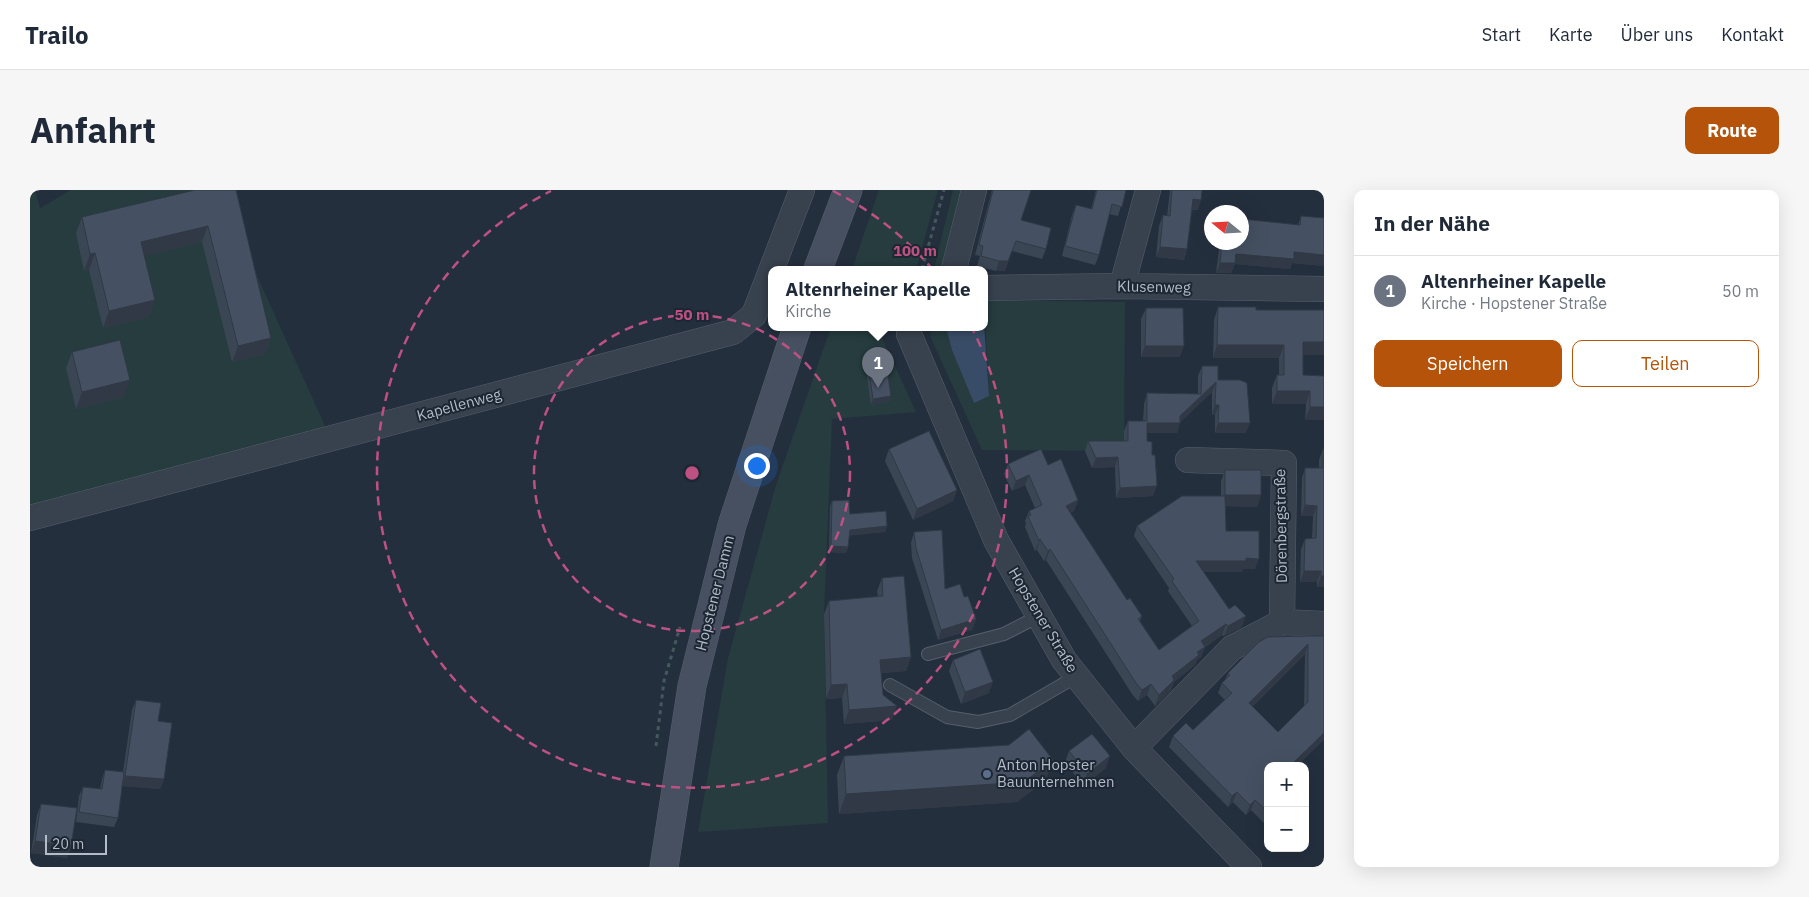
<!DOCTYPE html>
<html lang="de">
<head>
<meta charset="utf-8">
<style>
	:root { --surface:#fff; --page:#f6f6f7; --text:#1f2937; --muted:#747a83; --line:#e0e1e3; --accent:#b45309 }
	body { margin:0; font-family:"IBM Plex Sans",sans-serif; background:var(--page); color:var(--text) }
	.controls { position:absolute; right:15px; bottom:15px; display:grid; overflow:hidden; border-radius:10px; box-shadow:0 5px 20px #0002 }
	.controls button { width:45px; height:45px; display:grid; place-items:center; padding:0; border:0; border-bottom:1px solid var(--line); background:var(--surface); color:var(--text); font:25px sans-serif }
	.compass { position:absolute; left:1174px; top:15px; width:45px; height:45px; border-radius:50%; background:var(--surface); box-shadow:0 5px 20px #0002; rotate:288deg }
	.scale { position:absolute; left:15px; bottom:12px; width:62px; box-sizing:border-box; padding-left:5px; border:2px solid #b4bcc9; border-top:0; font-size:14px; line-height:18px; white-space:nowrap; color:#b4bcc9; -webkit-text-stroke:4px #1d2633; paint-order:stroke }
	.you { position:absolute; left:726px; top:275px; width:18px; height:18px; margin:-12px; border:4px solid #fff; border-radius:50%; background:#1a73e8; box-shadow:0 0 0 8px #1a73e833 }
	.badge { display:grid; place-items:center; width:32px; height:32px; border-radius:50%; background:var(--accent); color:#fff; font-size:16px; font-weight:700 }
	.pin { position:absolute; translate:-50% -41px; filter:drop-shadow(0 1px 2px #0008) }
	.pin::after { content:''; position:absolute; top:26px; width:18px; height:15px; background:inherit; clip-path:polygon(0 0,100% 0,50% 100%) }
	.popup { position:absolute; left:738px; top:76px; width:220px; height:65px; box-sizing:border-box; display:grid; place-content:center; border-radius:10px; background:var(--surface); filter:drop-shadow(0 1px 4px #0005); font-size:16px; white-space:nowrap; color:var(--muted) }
	.popup b { font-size:19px; color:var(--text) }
	.popup::after { content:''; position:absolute; left:50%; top:100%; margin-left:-10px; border:10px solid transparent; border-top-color:var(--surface) }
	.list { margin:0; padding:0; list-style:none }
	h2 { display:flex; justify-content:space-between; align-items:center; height:65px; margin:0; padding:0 20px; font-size:21px }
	h2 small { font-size:16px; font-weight:400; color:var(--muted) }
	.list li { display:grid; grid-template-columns:32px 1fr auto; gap:15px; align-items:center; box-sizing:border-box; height:70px; padding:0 20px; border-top:1px solid var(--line) }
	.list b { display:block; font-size:19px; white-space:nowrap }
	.list p { margin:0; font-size:16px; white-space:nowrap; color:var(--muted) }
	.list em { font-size:16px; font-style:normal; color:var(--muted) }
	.actions { display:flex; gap:10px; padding:15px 20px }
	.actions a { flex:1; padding:11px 0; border:1px solid var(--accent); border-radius:10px; text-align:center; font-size:18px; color:var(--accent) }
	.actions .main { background:var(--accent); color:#fff }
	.map { position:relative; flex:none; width:1294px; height:677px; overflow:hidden; border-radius:10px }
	header { display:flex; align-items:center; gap:30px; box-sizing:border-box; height:70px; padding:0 25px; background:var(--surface); border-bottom:1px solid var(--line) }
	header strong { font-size:24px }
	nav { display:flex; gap:28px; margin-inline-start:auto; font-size:18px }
	.intro { display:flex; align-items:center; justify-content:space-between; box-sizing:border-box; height:120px; padding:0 30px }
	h1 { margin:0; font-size:35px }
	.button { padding:12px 22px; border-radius:10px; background:var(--accent); color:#fff; font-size:18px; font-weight:700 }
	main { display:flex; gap:30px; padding:0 30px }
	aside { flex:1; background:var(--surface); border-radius:10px; box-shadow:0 5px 20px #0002 }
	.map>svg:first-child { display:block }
	.green { fill:#263c3f }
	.water { fill:#394c67 }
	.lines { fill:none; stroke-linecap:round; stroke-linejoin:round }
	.service-casing { stroke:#565f6c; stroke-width:14 }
	.minor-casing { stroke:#565f6c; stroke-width:26 }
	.secondary-casing { stroke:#565f6c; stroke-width:29 }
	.path { stroke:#44595c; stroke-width:3; stroke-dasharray:4 4; stroke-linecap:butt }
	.service { stroke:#38414e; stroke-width:12 }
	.minor { stroke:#38414e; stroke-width:25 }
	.secondary { stroke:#465061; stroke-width:28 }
	.wall { fill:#3b4654; fill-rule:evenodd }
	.shaded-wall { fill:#303945 }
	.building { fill:#455162; stroke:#303945; fill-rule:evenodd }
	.ring { fill:none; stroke:#bd5182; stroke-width:2.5; stroke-dasharray:9 6 }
	.service-dot { fill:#5c6f8a; stroke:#1d2633; stroke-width:2 }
	.labels { text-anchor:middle; stroke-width:4; stroke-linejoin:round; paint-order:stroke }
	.street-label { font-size:15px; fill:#b4bcc9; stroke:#1d2633 }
	.poi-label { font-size:15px; fill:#b4bcc9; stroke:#1d2633; text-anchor:start }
	.centre { fill:#bd5182; stroke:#1d2633; stroke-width:2.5 }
	.ring-label { font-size:15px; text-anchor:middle; font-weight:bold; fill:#bd5182; stroke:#1d2633; stroke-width:4; stroke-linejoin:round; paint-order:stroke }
</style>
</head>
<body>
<header>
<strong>Trailo</strong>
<nav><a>Start</a><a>Karte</a><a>Über uns</a><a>Kontakt</a></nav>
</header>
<div class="intro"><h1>Anfahrt</h1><a class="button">Route</a></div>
<main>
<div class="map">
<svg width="1294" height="677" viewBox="0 0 1294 677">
	<rect width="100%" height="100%" fill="#242f3e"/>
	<path class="green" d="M 0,0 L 5,0 L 10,18 L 41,0 L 188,0 L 301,249 L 0,328 Z
		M 849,0 L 908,0 L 886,79 L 822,79 Z
		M 923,0 L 931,0 L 911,79 L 904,79 Z
		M 954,110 L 1095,112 L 1094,261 L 952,260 L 900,146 L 901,137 L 920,137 L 917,141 L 959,205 Z
		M 801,137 L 847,137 L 886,222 L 802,229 L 794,424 L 798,633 L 668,642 L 698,468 L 746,295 Z"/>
	<path class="water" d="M 954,134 L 959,206 L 944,213 L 922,160 L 917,141 L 920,137 L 954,137 Z"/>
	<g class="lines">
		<defs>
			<path id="service" d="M 898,464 L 974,444 L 1009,426
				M 860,495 L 917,527 L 948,532 L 980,525 L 1047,486"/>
			<path id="minor" d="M 924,79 L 944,0
				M 1092,96 L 1118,0
				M 954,98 L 1092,96 L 1294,99
				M 879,137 L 879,144 L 966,350 L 1034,470 L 1104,558 L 1219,677
				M 1158,270 L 1254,273 L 1252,432
				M 0,328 L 703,142 L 724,125 L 772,0
				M 1104,558 L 1202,458 L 1252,432 L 1294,434"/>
			<path id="secondary" d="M 788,79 L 818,0
				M 634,677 L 662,496 L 702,335 L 767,137"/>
		</defs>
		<use href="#service" class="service-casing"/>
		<use href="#minor" class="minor-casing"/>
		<use href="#secondary" class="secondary-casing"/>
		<path class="path" d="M 892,79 L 914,0
			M 626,556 L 634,491 L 650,437"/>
		<use href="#service" class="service"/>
		<use href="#minor" class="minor"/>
		<use href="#secondary" class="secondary"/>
	</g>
	<path class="wall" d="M 165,0 L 241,148 L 235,164 L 202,172 L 172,52 L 114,66 L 125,110 L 119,127 L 73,138 L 59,80 L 54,81 L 46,43 L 52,27 Z
		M 962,0 L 1001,0 L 991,30 L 1016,59 L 1012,69 L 982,61 L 975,81 L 966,81 L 947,76 L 950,66 L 945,65 Z
		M 1066,0 L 1096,0 L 1088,26 L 1079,24 L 1069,65 L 1065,75 L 1032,66 L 1042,25 L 1046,15 L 1061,19 Z
		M 1140,0 L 1172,0 L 1168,20 L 1161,20 L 1157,59 L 1154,70 L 1126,67 L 1129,36 L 1133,25 L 1137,26 Z
		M 1271,26 L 1294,28 L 1294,76 L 1262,73 L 1260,79 L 1205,74 L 1201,83 L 1186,83 L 1190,52 L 1212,52 L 1268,35 Z
		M 1188,117 L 1226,120 L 1273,165 L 1273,185 L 1294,186 L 1275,230 L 1276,214 L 1242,214 L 1242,198 L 1247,185 L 1249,185 L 1249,168 L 1183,168 L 1184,130 Z
		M 1116,118 L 1150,167 L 1111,167 L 1111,129 Z
		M 42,162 L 94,207 L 46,219 L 36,178 Z
		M 1172,176 L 1188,190 L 1216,243 L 1185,243 L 1185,225 L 1182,225 L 1182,202 L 1150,232 L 1147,243 L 1117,243 L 1117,251 L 1123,306 L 1086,308 L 1085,277 L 1062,278 L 1055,261 L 1058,251 L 1094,251 L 1094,241 L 1098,231 L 1113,231 L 1114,214 L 1117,203 L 1168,204 L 1168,186 Z
		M 839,181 L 861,206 L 859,212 L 841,215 L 837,187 Z
		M 859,259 L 927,300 L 923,311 L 883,330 L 855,271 Z
		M 1293,259 L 1294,397 L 1287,397 L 1287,392 L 1270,392 L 1271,359 L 1275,349 L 1282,348 L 1283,326 L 1271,326 L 1272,288 L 1275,278 L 1289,278 L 1289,270 Z
		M 978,274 L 1018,275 L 1048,310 L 1044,321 L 1040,323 L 1097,410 L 1112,426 L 1110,431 L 1129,460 L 1162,436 L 1138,401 L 1139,398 L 1104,346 L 1107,336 L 1191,306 L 1191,291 L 1195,280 L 1231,305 L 1227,317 L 1196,316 L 1196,341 L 1225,379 L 1213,379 L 1212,382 L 1173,382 L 1199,419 L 1212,437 L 1194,446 L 1192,445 L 1175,457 L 1171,467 L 1167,470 L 1165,475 L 1144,492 L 1141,500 L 1125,516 L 1117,505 L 1108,511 L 1102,504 L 1016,370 L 1014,371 L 1007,360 L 1005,361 L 995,337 L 996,333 L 995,331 L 999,321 L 1005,318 L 995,295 L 982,301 L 974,284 Z
		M 802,311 L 820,324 L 857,336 L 855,342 L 819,345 L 818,357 L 816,363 L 799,362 L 800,316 Z
		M 884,342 L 915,399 L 934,407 L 946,429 L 942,440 L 908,450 L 882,368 L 881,353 Z
		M 852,388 L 881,467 L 876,481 L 851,483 L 853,505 L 862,530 L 814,534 L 812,508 L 796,509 L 794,424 L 799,411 L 848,407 L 847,401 Z
		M 1279,446 L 1294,550 L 1238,576 L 1238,630 L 1234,633 L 1221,620 L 1216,625 L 1203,612 L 1198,617 L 1139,557 L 1143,546 L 1163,540 L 1195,510 L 1188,503 L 1192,493 L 1195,490 L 1198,483 ZM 1275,464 L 1274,516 L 1248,542 L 1222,517 Z
		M 923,470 L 959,503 L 931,514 L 919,481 Z
		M 106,510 L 128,531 L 134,589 L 130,599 L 92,596 L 88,628 L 84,637 L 46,632 L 49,606 L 53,597 L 70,599 L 72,589 L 75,580 L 93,582 L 102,520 Z
		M 1039,561 L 1076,578 L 1053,596 L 1035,572 Z
		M 814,566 L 1016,590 L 987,612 L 809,624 L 807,585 Z
		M 11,614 L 41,656 L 37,668 L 1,663 L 7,625 Z"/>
	<path class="shaded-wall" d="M 1163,9 L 1171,10 L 1168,20 L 1159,19 Z
		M 178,36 L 172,52 L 105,69 L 111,52 Z
		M 1130,57 L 1157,59 L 1154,70 L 1126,67 Z
		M 1264,62 L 1294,65 L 1294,76 L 1262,73 L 1260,79 L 1205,74 L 1201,83 L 1186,83 L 1190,73 L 1206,64 Z
		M 65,63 L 59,80 L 54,81 L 60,64 Z
		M 969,71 L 978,71 L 975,81 L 966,81 Z
		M 125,110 L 119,127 L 73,138 L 79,121 Z
		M 241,148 L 235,164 L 202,172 L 208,156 Z
		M 1273,152 L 1294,152 L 1294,165 L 1268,165 Z
		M 1187,155 L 1254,155 L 1249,168 L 1183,168 Z
		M 1115,156 L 1154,156 L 1150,167 L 1111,167 Z
		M 100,190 L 94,207 L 46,219 L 52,202 Z
		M 1186,192 L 1182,202 L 1150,233 L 1147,243 L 1114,243 L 1117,233 L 1150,226 Z
		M 1247,201 L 1280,201 L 1276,214 L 1242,214 Z
		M 861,206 L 859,212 L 841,215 L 843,209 Z
		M 1185,215 L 1189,215 L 1185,225 L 1182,225 Z
		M 1280,217 L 1294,217 L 1294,230 L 1275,230 Z
		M 1188,233 L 1220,233 L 1216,243 L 1185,243 Z
		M 1088,267 L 1085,277 L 1062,278 L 1066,268 Z
		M 999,285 L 995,295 L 982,301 L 986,291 Z
		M 1127,296 L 1123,306 L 1086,308 L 1090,298 Z
		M 927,300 L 923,311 L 883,330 L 887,319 Z
		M 1195,305 L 1231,305 L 1227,317 L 1191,316 Z
		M 1048,310 L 1044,321 L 1032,326 L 1036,316 Z
		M 1275,315 L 1287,316 L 1283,326 L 1271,326 Z
		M 857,336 L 855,342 L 818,346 L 820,340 Z
		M 1010,349 L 1007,360 L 1005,361 L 1009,351 Z
		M 801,356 L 818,357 L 816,363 L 799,362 Z
		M 1020,359 L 1016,370 L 1014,371 L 1018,361 Z
		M 1216,368 L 1229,369 L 1225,379 L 1213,379 L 1212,382 L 1162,382 L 1166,371 Z
		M 1274,381 L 1291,381 L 1287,392 L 1270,392 Z
		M 1291,386 L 1294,386 L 1294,397 L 1287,397 Z
		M 1216,426 L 1212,437 L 1194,446 L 1198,436 Z
		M 946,429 L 942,440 L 908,450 L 911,440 Z
		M 1196,434 L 1192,445 L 1168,461 L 1175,457 L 1171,467 L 1167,470 L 1165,475 L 1144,492 L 1141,500 L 1125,516 L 1129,505 L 1142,486 L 1171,451 Z
		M 1278,454 L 1275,464 L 1215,524 L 1219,513 Z
		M 881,467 L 876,481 L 845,484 L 850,470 Z
		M 963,492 L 959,503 L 931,514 L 935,502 Z
		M 817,494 L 812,508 L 796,509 L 801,495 Z
		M 1121,494 L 1117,505 L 1108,511 L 1112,500 Z
		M 867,516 L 862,530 L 814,534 L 819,520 Z
		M 1294,543 L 1294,550 L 1267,576 L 1260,576 Z
		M 1080,566 L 1076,578 L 1053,596 L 1057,584 Z
		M 1023,570 L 1016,590 L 987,612 L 809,624 L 816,604 Z
		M 95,586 L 134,589 L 130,599 L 92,596 Z
		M 1207,602 L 1203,612 L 1198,617 L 1202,606 Z
		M 1225,610 L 1221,620 L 1216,625 L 1220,615 Z
		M 1238,624 L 1238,630 L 1234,633 Z
		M 5,651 L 41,656 L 37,668 L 1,663 Z"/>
	<path class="building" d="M 165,0 L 206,0 L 241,148 L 208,156 L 178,36 L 111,52 L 125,110 L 79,121 L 65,63 L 60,64 L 52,27 Z
		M 963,0 L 1001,0 L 991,30 L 1021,38 L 1016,59 L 986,51 L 978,71 L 969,71 L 951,66 L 953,56 L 949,55 Z
		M 1067,0 L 1096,0 L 1092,17 L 1082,14 L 1069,65 L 1035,56 L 1046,15 L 1062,19 Z
		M 1142,0 L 1172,0 L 1171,10 L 1163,9 L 1157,59 L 1130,57 L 1133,25 L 1140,26 Z
		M 1271,26 L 1294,28 L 1294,65 L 1264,62 L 1264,69 L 1206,64 L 1205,73 L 1190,73 L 1192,52 L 1212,52 L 1212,29 L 1270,35 Z
		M 1188,117 L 1226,117 L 1226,120 L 1294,120 L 1294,152 L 1273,152 L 1273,185 L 1294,186 L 1294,217 L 1280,217 L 1280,201 L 1247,201 L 1247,185 L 1254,185 L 1254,155 L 1187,155 Z
		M 1116,118 L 1153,118 L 1154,156 L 1115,156 Z
		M 90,150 L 100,190 L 52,202 L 42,162 Z
		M 1172,176 L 1188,176 L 1188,190 L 1210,190 L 1217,193 L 1220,233 L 1188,233 L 1189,215 L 1185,215 L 1186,192 L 1150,226 L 1150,233 L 1117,233 L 1117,251 L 1122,252 L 1122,265 L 1125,265 L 1127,296 L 1090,298 L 1088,267 L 1066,268 L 1058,251 L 1098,251 L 1098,231 L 1117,231 L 1117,203 L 1171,204 Z
		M 857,179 L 861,206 L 843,209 L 839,181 Z
		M 899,241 L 927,300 L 887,319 L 859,259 Z
		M 1011,259 L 1018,275 L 1031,269 L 1048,310 L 1036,316 L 1097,410 L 1100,408 L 1112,426 L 1108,429 L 1129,460 L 1169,431 L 1142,391 L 1144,389 L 1107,336 L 1152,306 L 1195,306 L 1196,341 L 1229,341 L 1229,369 L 1216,368 L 1216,371 L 1166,371 L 1199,419 L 1205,415 L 1216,426 L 1198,436 L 1196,434 L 1171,451 L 1175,457 L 1167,462 L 1169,465 L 1142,486 L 1144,490 L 1129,505 L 1121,494 L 1112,500 L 1106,493 L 1020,359 L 1018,361 L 1010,349 L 1009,351 L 998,326 L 1001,325 L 999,321 L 1012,315 L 999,285 L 986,291 L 978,274 Z
		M 1293,259 L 1294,259 L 1294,386 L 1291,386 L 1291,381 L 1274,381 L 1275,349 L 1286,348 L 1287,316 L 1275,315 L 1275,278 L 1293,278 Z
		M 1195,280 L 1231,280 L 1231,305 L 1195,305 Z
		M 819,310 L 820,324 L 856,321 L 857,336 L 820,340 L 818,357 L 801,356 L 802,311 Z
		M 912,340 L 915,399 L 930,394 L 934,407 L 938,406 L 946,429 L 911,440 L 886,358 L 884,342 Z
		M 874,386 L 881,467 L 850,470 L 853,505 L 867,516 L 819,520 L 817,494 L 801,495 L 799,411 L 853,406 L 852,388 Z
		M 1279,446 L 1294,446 L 1294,543 L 1260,576 L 1238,576 L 1238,622 L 1225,610 L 1220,615 L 1207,602 L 1202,606 L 1143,546 L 1156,533 L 1163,540 L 1202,503 L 1192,493 L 1200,485 L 1198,483 L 1229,452 L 1238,447 ZM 1278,454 L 1278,512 L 1248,542 L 1219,513 Z
		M 950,459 L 963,492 L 935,502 L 923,470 Z
		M 106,510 L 131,513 L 128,531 L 142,533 L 134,589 L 95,586 Z
		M 999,539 L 1023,570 L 994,592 L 816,604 L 814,566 L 979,555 Z
		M 1062,544 L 1080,566 L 1057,584 L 1039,561 Z
		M 75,580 L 94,582 L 88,628 L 49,622 L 53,597 L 72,599 Z
		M 11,614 L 47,618 L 41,656 L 5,651 Z"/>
	<g class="ring">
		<circle cx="662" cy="283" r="158"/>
		<path d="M803 1A315 315 0 1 1 521 1"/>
	</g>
	<circle class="service-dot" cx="957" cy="584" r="5"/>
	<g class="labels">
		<g class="street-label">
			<text transform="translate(1124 97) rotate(1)" y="5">Klusenweg</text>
			<text transform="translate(429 215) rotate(-15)" y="5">Kapellenweg</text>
			<text transform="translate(1251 336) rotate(-91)" y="5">Dörenbergstraße</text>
			<text transform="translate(685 403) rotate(-76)" y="5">Hopstener Damm</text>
			<text transform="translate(1013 430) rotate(59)" y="5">Hopstener Straße</text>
		</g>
		<g class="poi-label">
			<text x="967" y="580">Anton Hopster<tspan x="967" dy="17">Bauunternehmen</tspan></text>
		</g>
	</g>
	<circle cx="662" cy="283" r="8" class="centre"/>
	<g class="ring-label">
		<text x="885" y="66">100 m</text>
		<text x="662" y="130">50 m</text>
	</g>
</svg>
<div class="controls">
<button>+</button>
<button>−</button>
</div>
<svg class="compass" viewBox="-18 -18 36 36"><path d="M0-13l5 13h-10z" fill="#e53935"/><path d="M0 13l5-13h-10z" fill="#747a83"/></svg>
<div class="scale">20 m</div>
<div class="you"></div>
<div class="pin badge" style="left:848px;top:198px;background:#6b7280">1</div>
<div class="popup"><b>Altenrheiner Kapelle</b>Kirche</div>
</div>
<aside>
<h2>In der Nähe<small></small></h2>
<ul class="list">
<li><span class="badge" style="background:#6b7280">1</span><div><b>Altenrheiner Kapelle</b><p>Kirche · Hopstener Straße</p></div><em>50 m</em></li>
</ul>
<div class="actions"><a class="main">Speichern</a><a>Teilen</a></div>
</aside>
</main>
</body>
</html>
